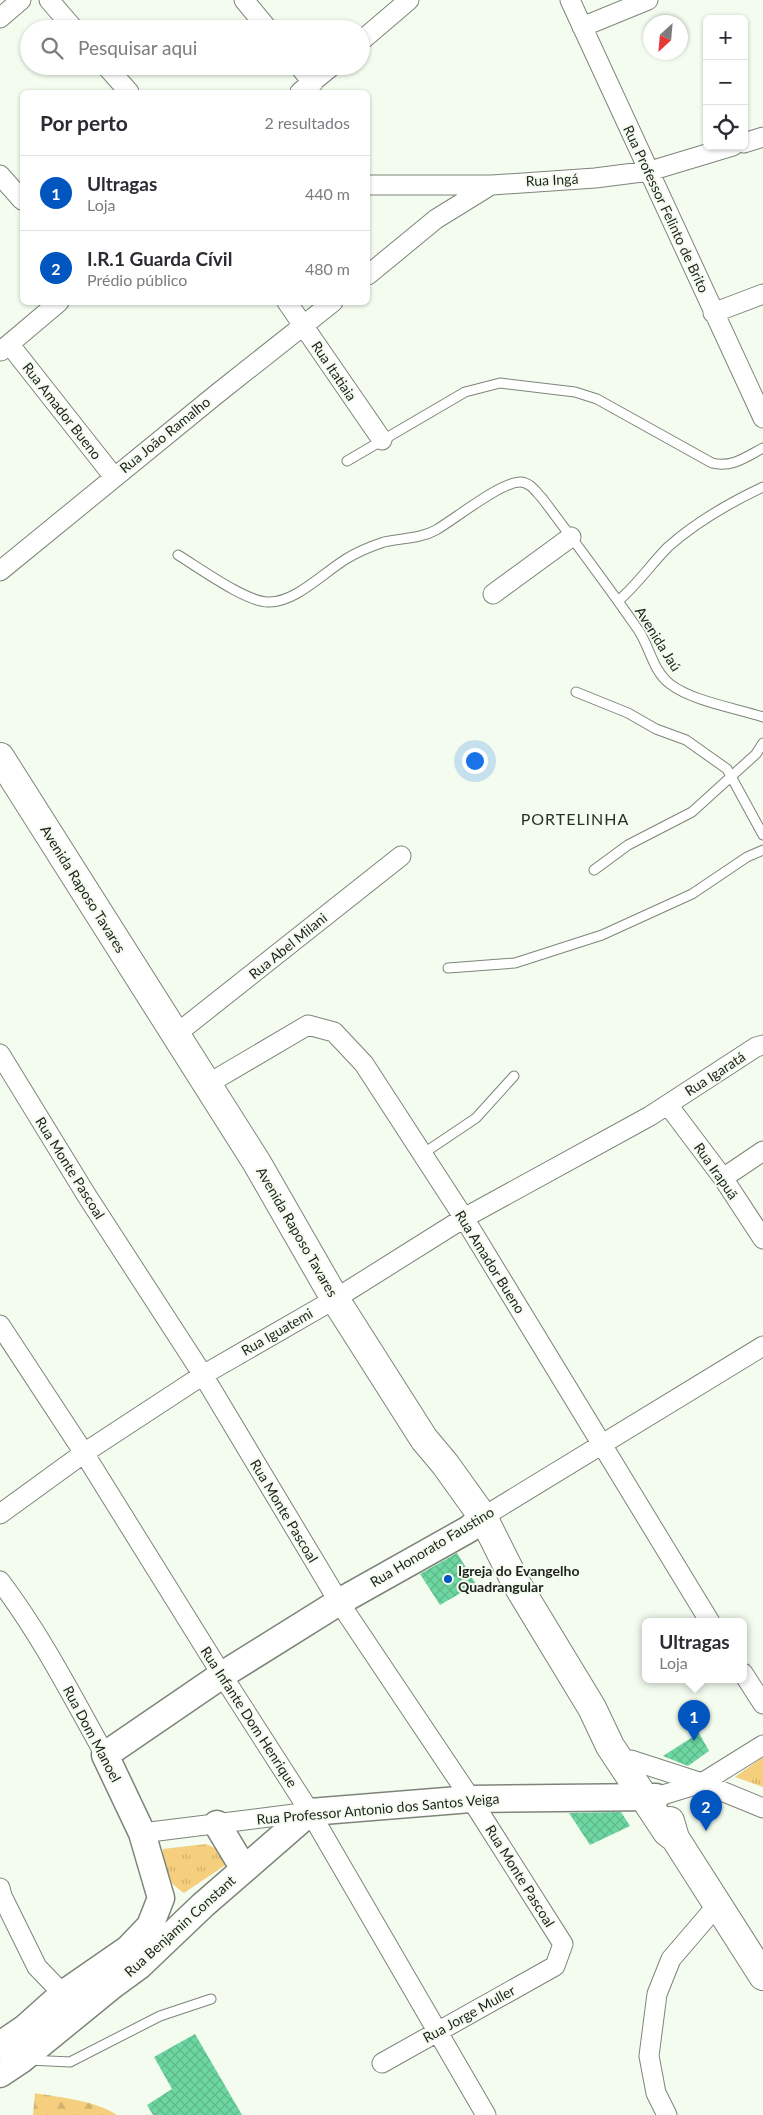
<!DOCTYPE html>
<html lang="pt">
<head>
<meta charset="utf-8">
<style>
	:root { --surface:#fff; --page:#f7f7f7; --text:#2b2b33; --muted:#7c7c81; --line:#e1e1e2; --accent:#0155be }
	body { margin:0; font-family:Lato,sans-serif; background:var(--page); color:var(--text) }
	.controls { position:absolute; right:15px; top:15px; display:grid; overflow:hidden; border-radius:8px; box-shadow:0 1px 4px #0004 }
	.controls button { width:45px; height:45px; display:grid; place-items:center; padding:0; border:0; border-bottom:1px solid var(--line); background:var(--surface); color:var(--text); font:25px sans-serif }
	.compass { position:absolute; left:643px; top:15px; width:45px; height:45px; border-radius:50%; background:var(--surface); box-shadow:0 1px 4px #0004; rotate:206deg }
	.you { position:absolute; left:474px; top:760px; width:18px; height:18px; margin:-12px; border:4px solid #fff; border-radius:50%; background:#1a73e8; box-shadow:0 0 0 8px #1a73e833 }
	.badge { display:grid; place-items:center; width:32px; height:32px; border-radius:50%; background:var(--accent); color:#fff; font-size:16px; font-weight:700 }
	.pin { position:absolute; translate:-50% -41px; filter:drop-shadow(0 1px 2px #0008) }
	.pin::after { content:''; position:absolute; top:26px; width:18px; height:15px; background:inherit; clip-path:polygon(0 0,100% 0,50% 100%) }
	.popup { position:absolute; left:642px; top:1618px; width:105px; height:65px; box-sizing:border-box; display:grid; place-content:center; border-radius:8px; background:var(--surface); filter:drop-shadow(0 1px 4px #0005); font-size:16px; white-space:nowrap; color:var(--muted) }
	.popup b { font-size:19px; color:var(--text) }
	.popup::after { content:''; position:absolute; left:50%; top:100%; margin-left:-10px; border:10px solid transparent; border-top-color:var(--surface) }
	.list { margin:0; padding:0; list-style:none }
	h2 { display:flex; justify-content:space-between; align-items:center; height:65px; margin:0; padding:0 20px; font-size:21px }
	h2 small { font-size:16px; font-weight:400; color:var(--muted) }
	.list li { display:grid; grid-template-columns:32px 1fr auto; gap:15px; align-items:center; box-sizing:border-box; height:75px; padding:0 20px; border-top:1px solid var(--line) }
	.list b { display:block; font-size:19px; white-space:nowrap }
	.list p { margin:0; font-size:16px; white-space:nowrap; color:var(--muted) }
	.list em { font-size:16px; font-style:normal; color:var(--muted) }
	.icon { flex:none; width:28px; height:28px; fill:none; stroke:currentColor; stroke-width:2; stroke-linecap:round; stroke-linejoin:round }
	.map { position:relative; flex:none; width:763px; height:2115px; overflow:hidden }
	.search { position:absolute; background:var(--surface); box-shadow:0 1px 4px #0004; left:20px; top:20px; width:350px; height:55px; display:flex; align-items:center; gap:12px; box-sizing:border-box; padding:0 18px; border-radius:28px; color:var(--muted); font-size:19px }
	.panel { position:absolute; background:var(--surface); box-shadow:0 1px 4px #0004; left:20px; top:90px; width:350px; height:215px; border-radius:8px }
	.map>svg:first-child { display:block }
	.forest { fill:url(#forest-firs) }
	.park { fill:url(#park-tufts) }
	.building { fill:url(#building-cross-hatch) }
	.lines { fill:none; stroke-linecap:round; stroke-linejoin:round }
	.lane-casing { stroke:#7d8579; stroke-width:11 }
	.street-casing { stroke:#7d8579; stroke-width:21 }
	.secondary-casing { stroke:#7d8579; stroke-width:29 }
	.primary-casing { stroke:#7d8579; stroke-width:30 }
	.lane { stroke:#fff; stroke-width:9 }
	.street { stroke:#fff; stroke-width:19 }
	.secondary { stroke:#fff; stroke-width:26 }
	.primary { stroke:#fff; stroke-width:28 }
	.poi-dot { fill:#0155be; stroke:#f3fcef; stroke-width:2 }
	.labels { text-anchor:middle; stroke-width:4; stroke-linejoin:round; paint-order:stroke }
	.street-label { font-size:14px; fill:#1e211c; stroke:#f3fcef }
	.poi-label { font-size:14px; font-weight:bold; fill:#1e211c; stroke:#f3fcef; text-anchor:start }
	.quarter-label { font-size:16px; letter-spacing:1px; fill:#292f25; stroke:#f3fcef }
</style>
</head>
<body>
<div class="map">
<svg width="763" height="2115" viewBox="0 0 763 2115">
	<defs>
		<pattern id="forest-firs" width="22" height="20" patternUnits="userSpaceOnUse" patternTransform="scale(1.25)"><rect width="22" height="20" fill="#f5cf7e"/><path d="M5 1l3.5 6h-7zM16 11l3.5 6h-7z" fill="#d2b16c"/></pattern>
		<pattern id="park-tufts" width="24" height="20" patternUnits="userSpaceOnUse" patternTransform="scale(1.25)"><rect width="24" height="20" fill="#f5cf7e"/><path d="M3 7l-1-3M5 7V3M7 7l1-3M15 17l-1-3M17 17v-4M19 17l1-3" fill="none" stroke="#d2b16c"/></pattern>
		<pattern id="building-cross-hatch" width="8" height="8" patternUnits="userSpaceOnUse" patternTransform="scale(1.25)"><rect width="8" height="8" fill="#6dd7a1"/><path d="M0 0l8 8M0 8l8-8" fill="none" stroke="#5eb88a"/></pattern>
	</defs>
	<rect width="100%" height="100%" fill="#f3fcef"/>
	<path class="forest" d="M 35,2093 C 62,2098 94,2100 117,2115 L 33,2115 Z"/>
	<path class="park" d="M 763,1757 L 763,1787 L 735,1777 Z
		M 206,1844 L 219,1850 L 230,1862 L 184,1893 C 166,1881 162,1870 163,1849 Z"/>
	<path class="building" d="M 457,1553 L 476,1584 L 440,1605 L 420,1574 Z
		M 699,1733 L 709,1751 L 688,1766 L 663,1756 Z
		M 621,1812 L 630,1826 L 590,1845 L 569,1813 Z
		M 195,2034 L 242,2115 L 153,2115 L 147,2105 L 172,2089 L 154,2057 Z"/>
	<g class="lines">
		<defs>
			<path id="lane" d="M 347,461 L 465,392 L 500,383 L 575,392 L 597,399 L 712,463 C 732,468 746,457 763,448
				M 178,555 C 198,567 246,602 268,602 C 295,603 323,573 346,559 C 357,552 372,546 384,542 C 401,538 420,539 436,530 C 455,519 502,481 521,482 C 531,483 536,492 542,498 C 575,542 608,586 639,631 C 650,648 653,671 670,684 C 692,701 735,708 763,717
				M 618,601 C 637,585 651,564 668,547 C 696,522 729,503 763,487
				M 576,692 L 628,713 L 656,729 L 686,740 L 727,769 L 763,835
				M 594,870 L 628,845 L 692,812 L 756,754 L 763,743
				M 448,968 L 515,963 L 602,935 L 692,894 L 747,857 L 763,850
				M 421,1155 L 476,1118 L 514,1076
				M 29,2060 L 70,2062 L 160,2016 L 211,1999"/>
			<path id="street" d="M 49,0 L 74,29
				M 244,0 L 268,29
				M 570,0 L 763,418
				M 0,18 L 21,0
				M 582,27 L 648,0
				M 361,41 L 409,0
				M 106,66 L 129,92
				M 299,66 L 313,83
				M 300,92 L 332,66
				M 744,143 L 763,137
				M 0,175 L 22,200
				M 368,185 L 492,185 L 595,178 L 650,171 L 733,146
				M 368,275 L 436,219 L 491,185
				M 287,302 L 382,440
				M 713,313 L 763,294
				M 10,345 L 114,477
				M 1,351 L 59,302
				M 0,571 L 218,393 L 333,302
				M 493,594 L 571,537
				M 175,1035 L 401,856
				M 0,1054 L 87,1196 L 203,1375 L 339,1602 L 471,1799 L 563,1944 L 555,1966 L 382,2063
				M 206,1085 L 308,1025 L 334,1032 L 364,1064 L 464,1218 L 710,1622
				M 668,1105 L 723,1178 L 763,1239
				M 723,1178 L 763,1151
				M 0,1325 L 84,1453 L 222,1675 L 310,1812 L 486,2115
				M 0,1514 L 84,1453 L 203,1375 L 335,1299 L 464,1218 L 650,1116 L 756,1047 L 763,1045
				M 483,1517 L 763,1346
				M 0,1581 C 41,1635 72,1696 105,1755
				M 743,1673 L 763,1704
				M 631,1760 L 702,1783 L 763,1808
				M 656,1797 L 702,1783 L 763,1745
				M 142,1833 L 310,1812
				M 0,1888 L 2,1896 L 37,1967 L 63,1994
				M 667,2115 L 656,2093 L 649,2056 L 657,1994 L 671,1959 L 719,1903"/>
			<path id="secondary" d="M 217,1824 L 244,1869
				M 161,1898 L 142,1833 L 105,1755 L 222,1675 L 339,1602 L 469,1529 L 483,1517
				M 0,2045 L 25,2028 L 63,1994 L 128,1949 L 150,1926 L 161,1898
				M 0,2074 L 21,2060 L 113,1985 L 139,1966 L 203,1905 L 310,1812 L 471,1799 L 656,1797"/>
			<path id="primary" d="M 0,757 L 257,1163 L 335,1299 L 424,1439 L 445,1464 L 483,1517 L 515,1581 L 592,1708 L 610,1746 L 667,1832 L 675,1838
				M 670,1821 L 675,1838 L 763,1976"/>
		</defs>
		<use href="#lane" class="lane-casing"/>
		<use href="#street" class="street-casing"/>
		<use href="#secondary" class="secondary-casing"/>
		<use href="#primary" class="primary-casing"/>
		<use href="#lane" class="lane"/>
		<use href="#street" class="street"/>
		<use href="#secondary" class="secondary"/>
		<use href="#primary" class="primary"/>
	</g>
	<circle class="poi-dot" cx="448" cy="1579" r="5"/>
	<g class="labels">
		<g class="street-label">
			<text transform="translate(552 180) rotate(-3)" y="5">Rua Ingá</text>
			<text transform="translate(666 209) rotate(65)" y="5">Rua Professor Felinto de Brito</text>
			<text transform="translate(334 371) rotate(56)" y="5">Rua Itatiaia</text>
			<text transform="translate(62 411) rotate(52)" y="5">Rua Amador Bueno</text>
			<text transform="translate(165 435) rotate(-39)" y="5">Rua João Ramalho</text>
			<text transform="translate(658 639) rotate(58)" y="5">Avenida Jaú</text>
			<text transform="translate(83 889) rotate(58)" y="5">Avenida Raposo Tavares</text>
			<text transform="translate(288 946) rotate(-39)" y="5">Rua Abel Milani</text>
			<text transform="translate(715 1074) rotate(-33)" y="5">Rua Igaratá</text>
			<text transform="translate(70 1168) rotate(58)" y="5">Rua Monte Pascoal</text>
			<text transform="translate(716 1171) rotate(55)" y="5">Rua Irapuã</text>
			<text transform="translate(297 1232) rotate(60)" y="5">Avenida Raposo Tavares</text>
			<text transform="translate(490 1262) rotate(58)" y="5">Rua Amador Bueno</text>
			<text transform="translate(277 1332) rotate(-30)" y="5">Rua Iguatemi</text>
			<text transform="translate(284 1511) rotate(59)" y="5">Rua Monte Pascoal</text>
			<text transform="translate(432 1547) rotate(-31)" y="5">Rua Honorato Faustino</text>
			<text transform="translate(249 1717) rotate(57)" y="5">Rua Infante Dom Henrique</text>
			<text transform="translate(92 1734) rotate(62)" y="5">Rua Dom Manoel</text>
			<text transform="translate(378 1809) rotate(-5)" y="5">Rua Professor Antonio dos Santos Veiga</text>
			<text transform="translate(520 1876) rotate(58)" y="5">Rua Monte Pascoal</text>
			<text transform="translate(180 1926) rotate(-42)" y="5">Rua Benjamin Constant</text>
			<text transform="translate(469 2014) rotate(-29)" y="5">Rua Jorge Muller</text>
		</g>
		<g class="poi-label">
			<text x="458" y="1576">Igreja do Evangelho<tspan x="458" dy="16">Quadrangular</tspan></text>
		</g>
		<g class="quarter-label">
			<text x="575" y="825">PORTELINHA</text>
		</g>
	</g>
</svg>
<div class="controls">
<button>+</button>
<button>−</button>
<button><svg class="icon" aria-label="locate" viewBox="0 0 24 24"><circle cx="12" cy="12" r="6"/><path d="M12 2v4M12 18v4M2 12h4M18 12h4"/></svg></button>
</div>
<svg class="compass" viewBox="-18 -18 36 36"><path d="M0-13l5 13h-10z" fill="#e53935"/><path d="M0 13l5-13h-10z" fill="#7c7c81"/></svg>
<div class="you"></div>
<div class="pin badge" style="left:694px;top:1741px">1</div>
<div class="popup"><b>Ultragas</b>Loja</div>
<div class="pin badge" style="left:706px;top:1831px">2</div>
<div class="search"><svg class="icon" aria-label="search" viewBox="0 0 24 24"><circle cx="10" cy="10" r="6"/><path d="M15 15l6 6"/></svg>Pesquisar aqui</div>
<section class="panel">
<h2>Por perto<small>2 resultados</small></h2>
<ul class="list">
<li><span class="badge">1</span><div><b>Ultragas</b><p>Loja</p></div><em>440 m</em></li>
<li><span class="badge">2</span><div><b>I.R.1 Guarda Cívil</b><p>Prédio público</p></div><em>480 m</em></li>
</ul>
</section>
</div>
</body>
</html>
